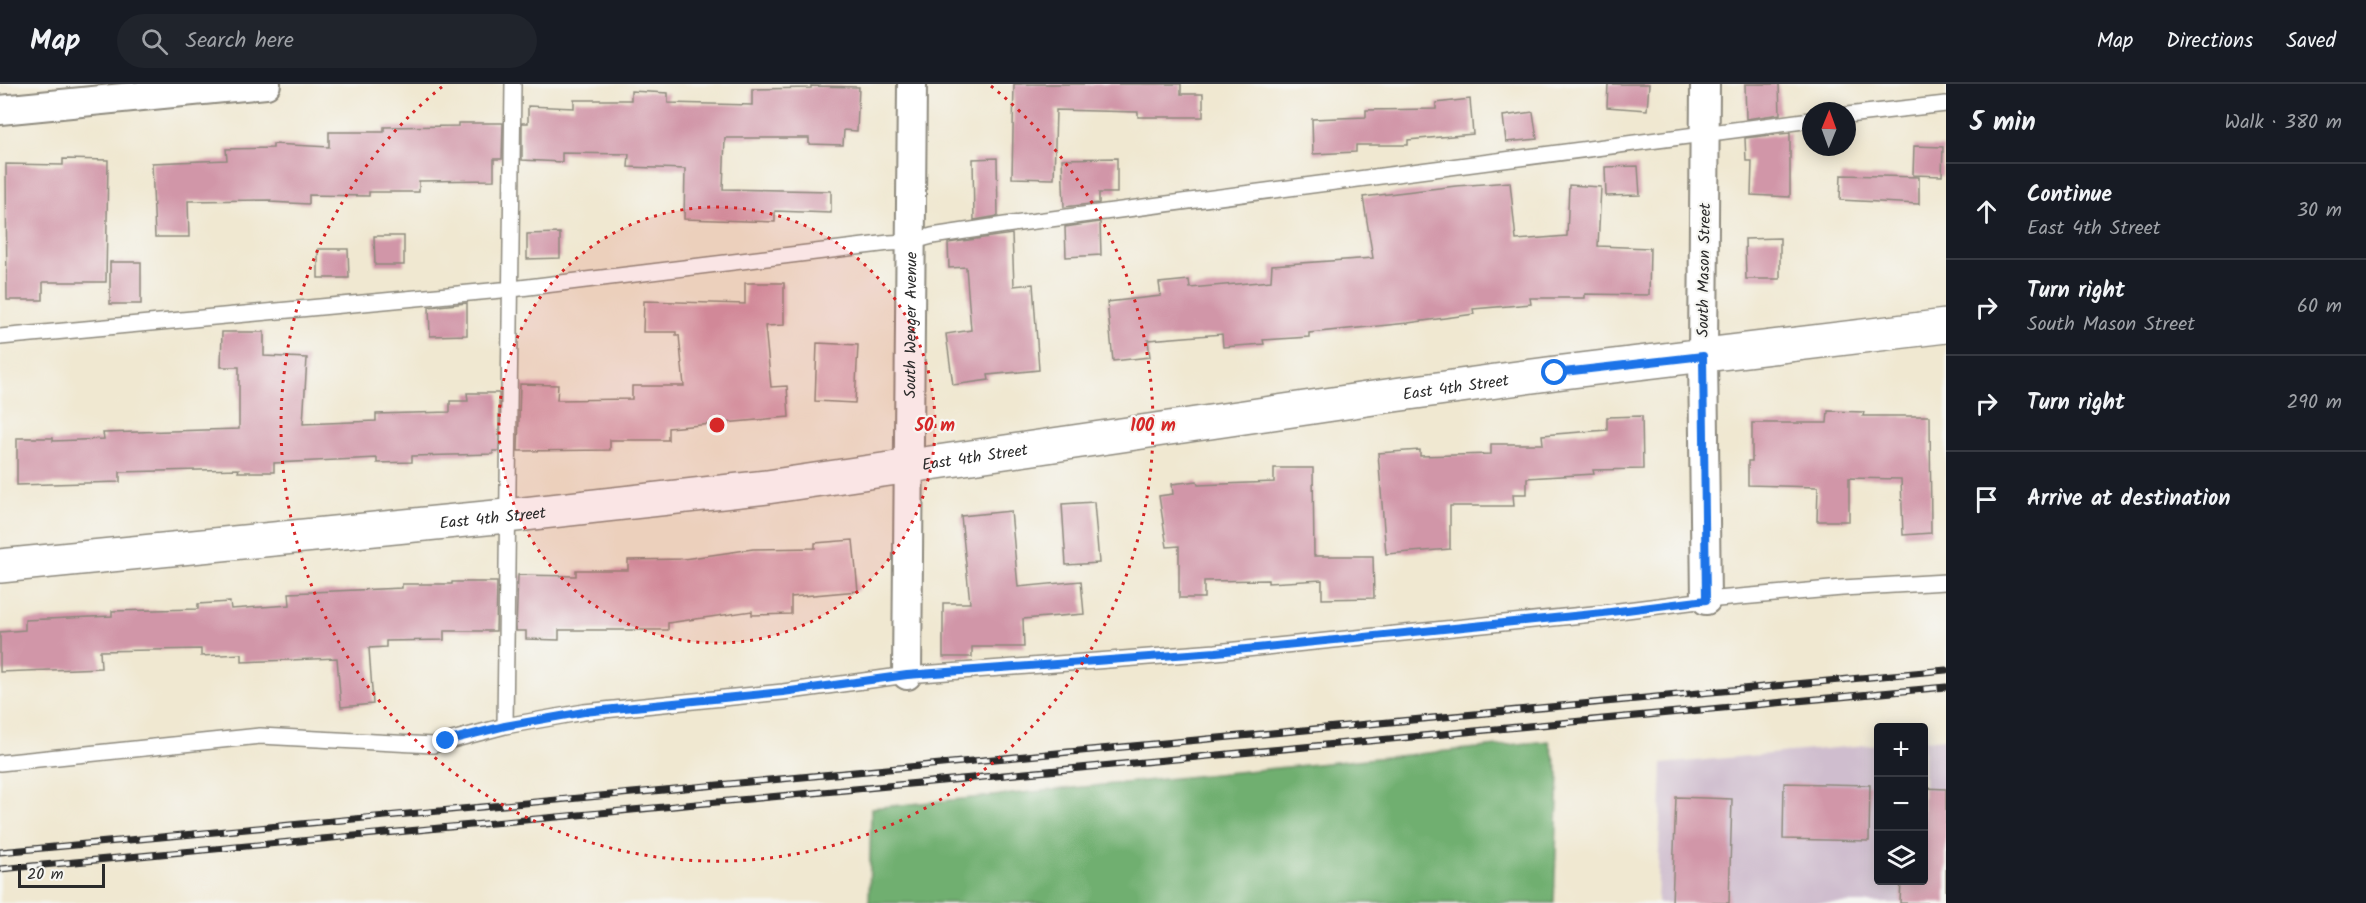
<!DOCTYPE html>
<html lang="en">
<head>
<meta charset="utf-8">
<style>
	:root { --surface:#171b24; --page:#20242c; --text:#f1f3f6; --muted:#9ea1a6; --line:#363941 }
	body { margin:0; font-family:Kalam,sans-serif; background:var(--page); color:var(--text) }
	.controls { position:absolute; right:18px; bottom:18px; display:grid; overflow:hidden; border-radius:6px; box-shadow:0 3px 15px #0003 }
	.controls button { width:54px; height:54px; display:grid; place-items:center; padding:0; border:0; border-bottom:2px solid var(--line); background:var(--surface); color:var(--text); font:30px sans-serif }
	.compass { position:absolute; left:1802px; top:18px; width:54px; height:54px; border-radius:50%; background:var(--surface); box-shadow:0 3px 15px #0003; rotate:1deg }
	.scale { position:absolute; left:18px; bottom:15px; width:87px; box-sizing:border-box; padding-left:6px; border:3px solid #2b2b2b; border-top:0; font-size:16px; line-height:21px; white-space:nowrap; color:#2b2b2b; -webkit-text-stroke:4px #f6f6f2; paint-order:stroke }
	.stop { position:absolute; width:18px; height:18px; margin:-14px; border:4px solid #1a73e8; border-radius:50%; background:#fff }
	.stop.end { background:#1a73e8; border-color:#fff; box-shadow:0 2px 6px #0008 }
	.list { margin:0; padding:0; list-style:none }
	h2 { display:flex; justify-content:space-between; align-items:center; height:78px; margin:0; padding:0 24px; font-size:26px }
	h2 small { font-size:20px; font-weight:400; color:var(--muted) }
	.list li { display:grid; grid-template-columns:39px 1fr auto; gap:18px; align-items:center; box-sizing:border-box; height:96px; padding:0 24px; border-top:2px solid var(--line) }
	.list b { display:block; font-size:22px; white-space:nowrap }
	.list p { margin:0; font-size:20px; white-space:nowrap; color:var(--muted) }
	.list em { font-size:20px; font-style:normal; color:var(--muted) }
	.icon { flex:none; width:33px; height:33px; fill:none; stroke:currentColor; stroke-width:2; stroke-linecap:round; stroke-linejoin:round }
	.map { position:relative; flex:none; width:1946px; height:819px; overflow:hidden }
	header { display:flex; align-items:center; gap:36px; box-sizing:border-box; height:84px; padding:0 30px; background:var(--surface); border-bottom:2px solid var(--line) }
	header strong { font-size:28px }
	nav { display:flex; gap:33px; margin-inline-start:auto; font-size:21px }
	.search { width:420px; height:54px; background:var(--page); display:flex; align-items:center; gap:15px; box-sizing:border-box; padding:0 21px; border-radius:33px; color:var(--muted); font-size:22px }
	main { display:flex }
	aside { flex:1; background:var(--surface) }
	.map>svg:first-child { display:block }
	.industrial { fill:#cfbdce }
	.forest { fill:#70af70; stroke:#4e6d4e; stroke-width:1.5 }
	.building { fill:#d196a8 }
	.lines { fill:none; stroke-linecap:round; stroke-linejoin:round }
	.lane-casing { stroke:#8e8a7e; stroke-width:18 }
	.street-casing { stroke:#8e8a7e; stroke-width:32 }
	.secondary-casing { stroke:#8e8a7e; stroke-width:36 }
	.lane { stroke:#fff; stroke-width:15 }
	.street { stroke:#fff; stroke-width:28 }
	.secondary { stroke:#fff; stroke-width:33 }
	.rail-casing { stroke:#2b2b2b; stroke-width:7 }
	.rail { stroke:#f6f6f2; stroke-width:4.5; stroke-dasharray:14; stroke-linecap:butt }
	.route { stroke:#1a73e8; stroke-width:8 }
	.ring { fill:none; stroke:#d62828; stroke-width:3; stroke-dasharray:3 6 }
	.labels { text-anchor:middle; stroke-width:4.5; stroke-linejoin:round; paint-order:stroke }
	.street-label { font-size:16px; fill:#2b2b2b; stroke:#f6f6f2 }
	.centre { fill:#d62828; stroke:#f6f6f2; stroke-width:3 }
	.ring-label { font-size:18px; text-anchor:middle; font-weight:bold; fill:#d62828; stroke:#f6f6f2; stroke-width:4.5; stroke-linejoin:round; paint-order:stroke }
</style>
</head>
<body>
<header>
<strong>Map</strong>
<div class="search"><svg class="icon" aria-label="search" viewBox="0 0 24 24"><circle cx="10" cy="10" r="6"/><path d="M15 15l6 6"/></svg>Search here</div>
<nav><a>Map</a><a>Directions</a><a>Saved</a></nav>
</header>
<main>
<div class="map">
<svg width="1946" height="819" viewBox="0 0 1946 819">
	<rect width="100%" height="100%" fill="#f6f6f2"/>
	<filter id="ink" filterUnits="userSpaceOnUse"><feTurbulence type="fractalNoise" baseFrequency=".0167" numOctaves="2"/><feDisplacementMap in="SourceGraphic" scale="12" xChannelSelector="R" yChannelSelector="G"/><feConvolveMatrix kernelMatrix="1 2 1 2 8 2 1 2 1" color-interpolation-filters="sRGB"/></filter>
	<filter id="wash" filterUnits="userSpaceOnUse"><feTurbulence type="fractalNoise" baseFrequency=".008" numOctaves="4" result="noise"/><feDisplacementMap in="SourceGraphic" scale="24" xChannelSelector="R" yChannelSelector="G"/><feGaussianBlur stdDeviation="1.35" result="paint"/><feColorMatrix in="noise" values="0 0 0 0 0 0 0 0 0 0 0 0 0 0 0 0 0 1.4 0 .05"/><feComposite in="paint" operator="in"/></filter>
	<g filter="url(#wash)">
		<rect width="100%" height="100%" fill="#f0e8d1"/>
		<path class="industrial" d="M 1946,654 L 1946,819 L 1657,819 L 1662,680 L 1878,660 L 1878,796 L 1924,796 L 1924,656 Z"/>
		<path class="forest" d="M 1549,657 L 1559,690 L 1554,819 L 869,819 L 871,724 Z"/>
		<g id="blocks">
			<path class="building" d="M 1014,0 L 1181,0 L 1181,10 L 1203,10 L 1203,33 L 1138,33 L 1138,28 L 1056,26 L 1054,95 L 1012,94 Z
				M 1608,0 L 1649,0 L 1647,26 L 1607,23 Z
				M 1745,0 L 1779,0 L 1780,30 L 1746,35 Z
				M 811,2 L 859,3 L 857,47 L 844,46 L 843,61 L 809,60 L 809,54 L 725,54 L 723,105 L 831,107 L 831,129 L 775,127 L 775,138 L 684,135 L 685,85 L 628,83 L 629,70 L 562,69 L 562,78 L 522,76 L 522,39 L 528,39 L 528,22 L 574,24 L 574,16 L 631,16 L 631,7 L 668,9 L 668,19 L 752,21 L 752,5 L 811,4 Z
				M 1470,15 L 1473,50 L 1408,56 L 1408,61 L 1356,61 L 1356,68 L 1313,70 L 1312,35 L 1366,33 L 1366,26 L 1436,25 L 1436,19 Z
				M 1533,28 L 1537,55 L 1506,58 L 1503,32 Z
				M 458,39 L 503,39 L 502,75 L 494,75 L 494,96 L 419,97 L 419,108 L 369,108 L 369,112 L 309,111 L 309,120 L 270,118 L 271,116 L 188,117 L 189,153 L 155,153 L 152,79 L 227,76 L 226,65 L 273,64 L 273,60 L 329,63 L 329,48 L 384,48 L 384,43 L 458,42 Z
				M 1790,49 L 1790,113 L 1751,111 L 1752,77 L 1746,77 L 1745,54 Z
				M 1914,62 L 1943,63 L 1942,92 L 1913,91 Z
				M 997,74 L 998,132 L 974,136 L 973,75 Z
				M 1117,74 L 1117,109 L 1099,109 L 1099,119 L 1064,123 L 1062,75 Z
				M 63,75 L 108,76 L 106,198 L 43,198 L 43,216 L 7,216 L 6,80 L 63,81 Z
				M 1638,82 L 1640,111 L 1606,112 L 1605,83 Z
				M 1841,91 L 1919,93 L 1919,120 L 1840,116 Z
				M 1510,98 L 1516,156 L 1567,152 L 1569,101 L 1601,103 L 1598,162 L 1650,164 L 1649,211 L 1585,210 L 1585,214 L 1530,214 L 1531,220 L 1473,225 L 1474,230 L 1408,239 L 1309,249 L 1309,253 L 1263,256 L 1264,260 L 1223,263 L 1222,250 L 1148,256 L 1150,273 L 1113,277 L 1107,218 L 1161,212 L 1159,199 L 1189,196 L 1190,204 L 1271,197 L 1272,181 L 1373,174 L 1363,113 L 1456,102 Z
				M 1100,138 L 1101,171 L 1066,173 L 1065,143 Z
				M 560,149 L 560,174 L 527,175 L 527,150 Z
				M 1012,150 L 1014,202 L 1033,200 L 1039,286 L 988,291 L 989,296 L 953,301 L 946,250 L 971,246 L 966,183 L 949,184 L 948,159 Z
				M 374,152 L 404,152 L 404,181 L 375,181 Z
				M 1780,154 L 1780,195 L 1746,195 L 1745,155 Z
				M 318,165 L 348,165 L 349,194 L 318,194 Z
				M 110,178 L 141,178 L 141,220 L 110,220 Z
				M 745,199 L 784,199 L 784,241 L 765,242 L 771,303 L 787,302 L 789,333 L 668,344 L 668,356 L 610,356 L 610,366 L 518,367 L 520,300 L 558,301 L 557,316 L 632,315 L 632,302 L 684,302 L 679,251 L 676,251 L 676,248 L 643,248 L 644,217 L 745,220 Z
				M 467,219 L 467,251 L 430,252 L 429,223 Z
				M 222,248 L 264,248 L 264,272 L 307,274 L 303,340 L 376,337 L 376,330 L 450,328 L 450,317 L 468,317 L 467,309 L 499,309 L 499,367 L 493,367 L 493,370 L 412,372 L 412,378 L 377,379 L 377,374 L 274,379 L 274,388 L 238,388 L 239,385 L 120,388 L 120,398 L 17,401 L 17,354 L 53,354 L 53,357 L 104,355 L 103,349 L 239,345 L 239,283 L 221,283 Z
				M 817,259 L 858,261 L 855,319 L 815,317 Z
				M 1828,327 L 1864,328 L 1863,332 L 1930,332 L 1931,449 L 1903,451 L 1901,395 L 1849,394 L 1849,437 L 1817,437 L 1818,403 L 1748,401 L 1748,377 L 1752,377 L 1752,339 L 1827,339 Z
				M 1642,332 L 1643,385 L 1593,386 L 1594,390 L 1527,394 L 1527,410 L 1513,410 L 1514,422 L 1450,422 L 1450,465 L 1386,470 L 1378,369 L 1420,366 L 1420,372 L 1491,370 L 1491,360 L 1543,360 L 1542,351 L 1607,346 L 1607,333 Z
				M 1274,384 L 1313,384 L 1314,472 L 1373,472 L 1374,514 L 1322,515 L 1322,496 L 1268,499 L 1268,496 L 1204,497 L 1204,514 L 1179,514 L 1179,462 L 1167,463 L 1159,412 L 1173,410 L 1172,400 L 1197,397 L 1198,401 L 1274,398 Z
				M 1094,418 L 1099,479 L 1066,481 L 1062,420 Z
				M 1011,427 L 1018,503 L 1081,497 L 1084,530 L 1023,535 L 1024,563 L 972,563 L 972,573 L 943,573 L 943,519 L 970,519 L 961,432 Z
				M 853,456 L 858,507 L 791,513 L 791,530 L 752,531 L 752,527 L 668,539 L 668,546 L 559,546 L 559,556 L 526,555 L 526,547 L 516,547 L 518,491 L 576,492 L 576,486 L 628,486 L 628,476 L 684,475 L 753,465 L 815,464 L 815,459 Z
				M 452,498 L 497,498 L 496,547 L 444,547 L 444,556 L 386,557 L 386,563 L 369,564 L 373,620 L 341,623 L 337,574 L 242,578 L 242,570 L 201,572 L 201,565 L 100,567 L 101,584 L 0,588 L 0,548 L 25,546 L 25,536 L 112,532 L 112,527 L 198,525 L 198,520 L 230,518 L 231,525 L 290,521 L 289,509 L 402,504 L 402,500 L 452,500 Z
				M 1784,699 L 1870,701 L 1869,757 L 1783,755 Z
				M 1923,704 L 1946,705 L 1946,819 L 1900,819 L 1901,796 L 1923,796 Z
				M 1676,713 L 1732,715 L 1729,819 L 1672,819 Z"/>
		</g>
	</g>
	<g filter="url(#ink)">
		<use href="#blocks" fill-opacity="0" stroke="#8e8a7e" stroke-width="1.5"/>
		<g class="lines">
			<defs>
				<path id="lane" d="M 1847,31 L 1946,20
					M 0,253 L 512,205 L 889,159 L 910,158 L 932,152 L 1005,141 L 1811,36
					M 505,642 L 513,0
					M 0,679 L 260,652 L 433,661 L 505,642 L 584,628 L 783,608 L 907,591 L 1216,568 L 1603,529 L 1706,516 L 1842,504 L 1946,498"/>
				<g id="street">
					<path d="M 1705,0 L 1703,271 L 1706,516"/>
					<path d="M 0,26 L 266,0"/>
					<path id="s1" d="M 907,591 L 912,0"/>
				</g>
				<g id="secondary">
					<path id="s2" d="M 0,482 L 506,432 L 767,403 L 1394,311 L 1555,289 L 1946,242"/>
				</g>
			</defs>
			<use href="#lane" class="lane-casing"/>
			<use href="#street" class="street-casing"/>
			<use href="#secondary" class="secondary-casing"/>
			<use href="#lane" class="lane"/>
			<use href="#street" class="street"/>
			<use href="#secondary" class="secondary"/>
			<defs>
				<path id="rail" d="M 0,768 L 1946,586
					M 0,785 L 1946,603"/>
			</defs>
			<use href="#rail" class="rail-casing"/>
			<use href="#rail" class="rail"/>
		</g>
	</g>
	<g class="lines" filter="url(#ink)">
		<path class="route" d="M 446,657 L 505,642 L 584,628 L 783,608 L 907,591 L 1216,568 L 1603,529 L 1706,516 L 1703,272 L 1555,289"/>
	</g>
	<circle cx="717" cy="341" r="218" fill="#d62828" fill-opacity=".12"/>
	<g class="ring">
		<circle cx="717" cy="341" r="218"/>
		<path d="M991 2A436 436 0 1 1 443 2"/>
	</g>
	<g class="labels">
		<g class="street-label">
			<text transform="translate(1703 186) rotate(-89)" y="6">South Mason Street</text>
			<text dy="6" stroke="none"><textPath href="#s1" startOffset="350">South Wenger Avenue</textPath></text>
			<text dy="6" stroke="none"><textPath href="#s2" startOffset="1467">East 4th Street</textPath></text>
			<text dy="6" stroke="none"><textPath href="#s2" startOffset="981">East 4th Street</textPath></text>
			<text dy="6" stroke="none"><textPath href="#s2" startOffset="495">East 4th Street</textPath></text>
		</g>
	</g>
	<circle cx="717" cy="341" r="9" class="centre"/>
	<g class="ring-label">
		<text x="935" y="347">50 m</text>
		<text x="1153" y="347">100 m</text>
	</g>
</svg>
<div class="controls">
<button>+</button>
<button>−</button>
<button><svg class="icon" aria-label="layers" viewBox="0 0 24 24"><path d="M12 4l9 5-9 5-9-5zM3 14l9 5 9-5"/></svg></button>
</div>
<svg class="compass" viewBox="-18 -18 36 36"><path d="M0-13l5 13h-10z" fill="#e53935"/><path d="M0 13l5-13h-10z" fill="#9ea1a6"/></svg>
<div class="scale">20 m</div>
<div class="stop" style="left:1555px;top:289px"></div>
<div class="stop end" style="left:446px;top:657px"></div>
</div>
<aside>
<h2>5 min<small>Walk · 380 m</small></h2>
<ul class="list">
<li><svg class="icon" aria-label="ahead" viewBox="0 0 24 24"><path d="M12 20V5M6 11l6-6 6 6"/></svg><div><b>Continue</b><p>East 4th Street</p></div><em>30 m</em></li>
<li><svg class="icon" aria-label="right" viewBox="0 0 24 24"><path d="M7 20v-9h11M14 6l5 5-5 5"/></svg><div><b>Turn right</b><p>South Mason Street</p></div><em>60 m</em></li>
<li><svg class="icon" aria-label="right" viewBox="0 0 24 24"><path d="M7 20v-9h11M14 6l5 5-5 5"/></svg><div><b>Turn right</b></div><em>290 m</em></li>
<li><svg class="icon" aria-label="arrive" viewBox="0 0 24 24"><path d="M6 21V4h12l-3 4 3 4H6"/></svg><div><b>Arrive at destination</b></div></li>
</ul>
</aside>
</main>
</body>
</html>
